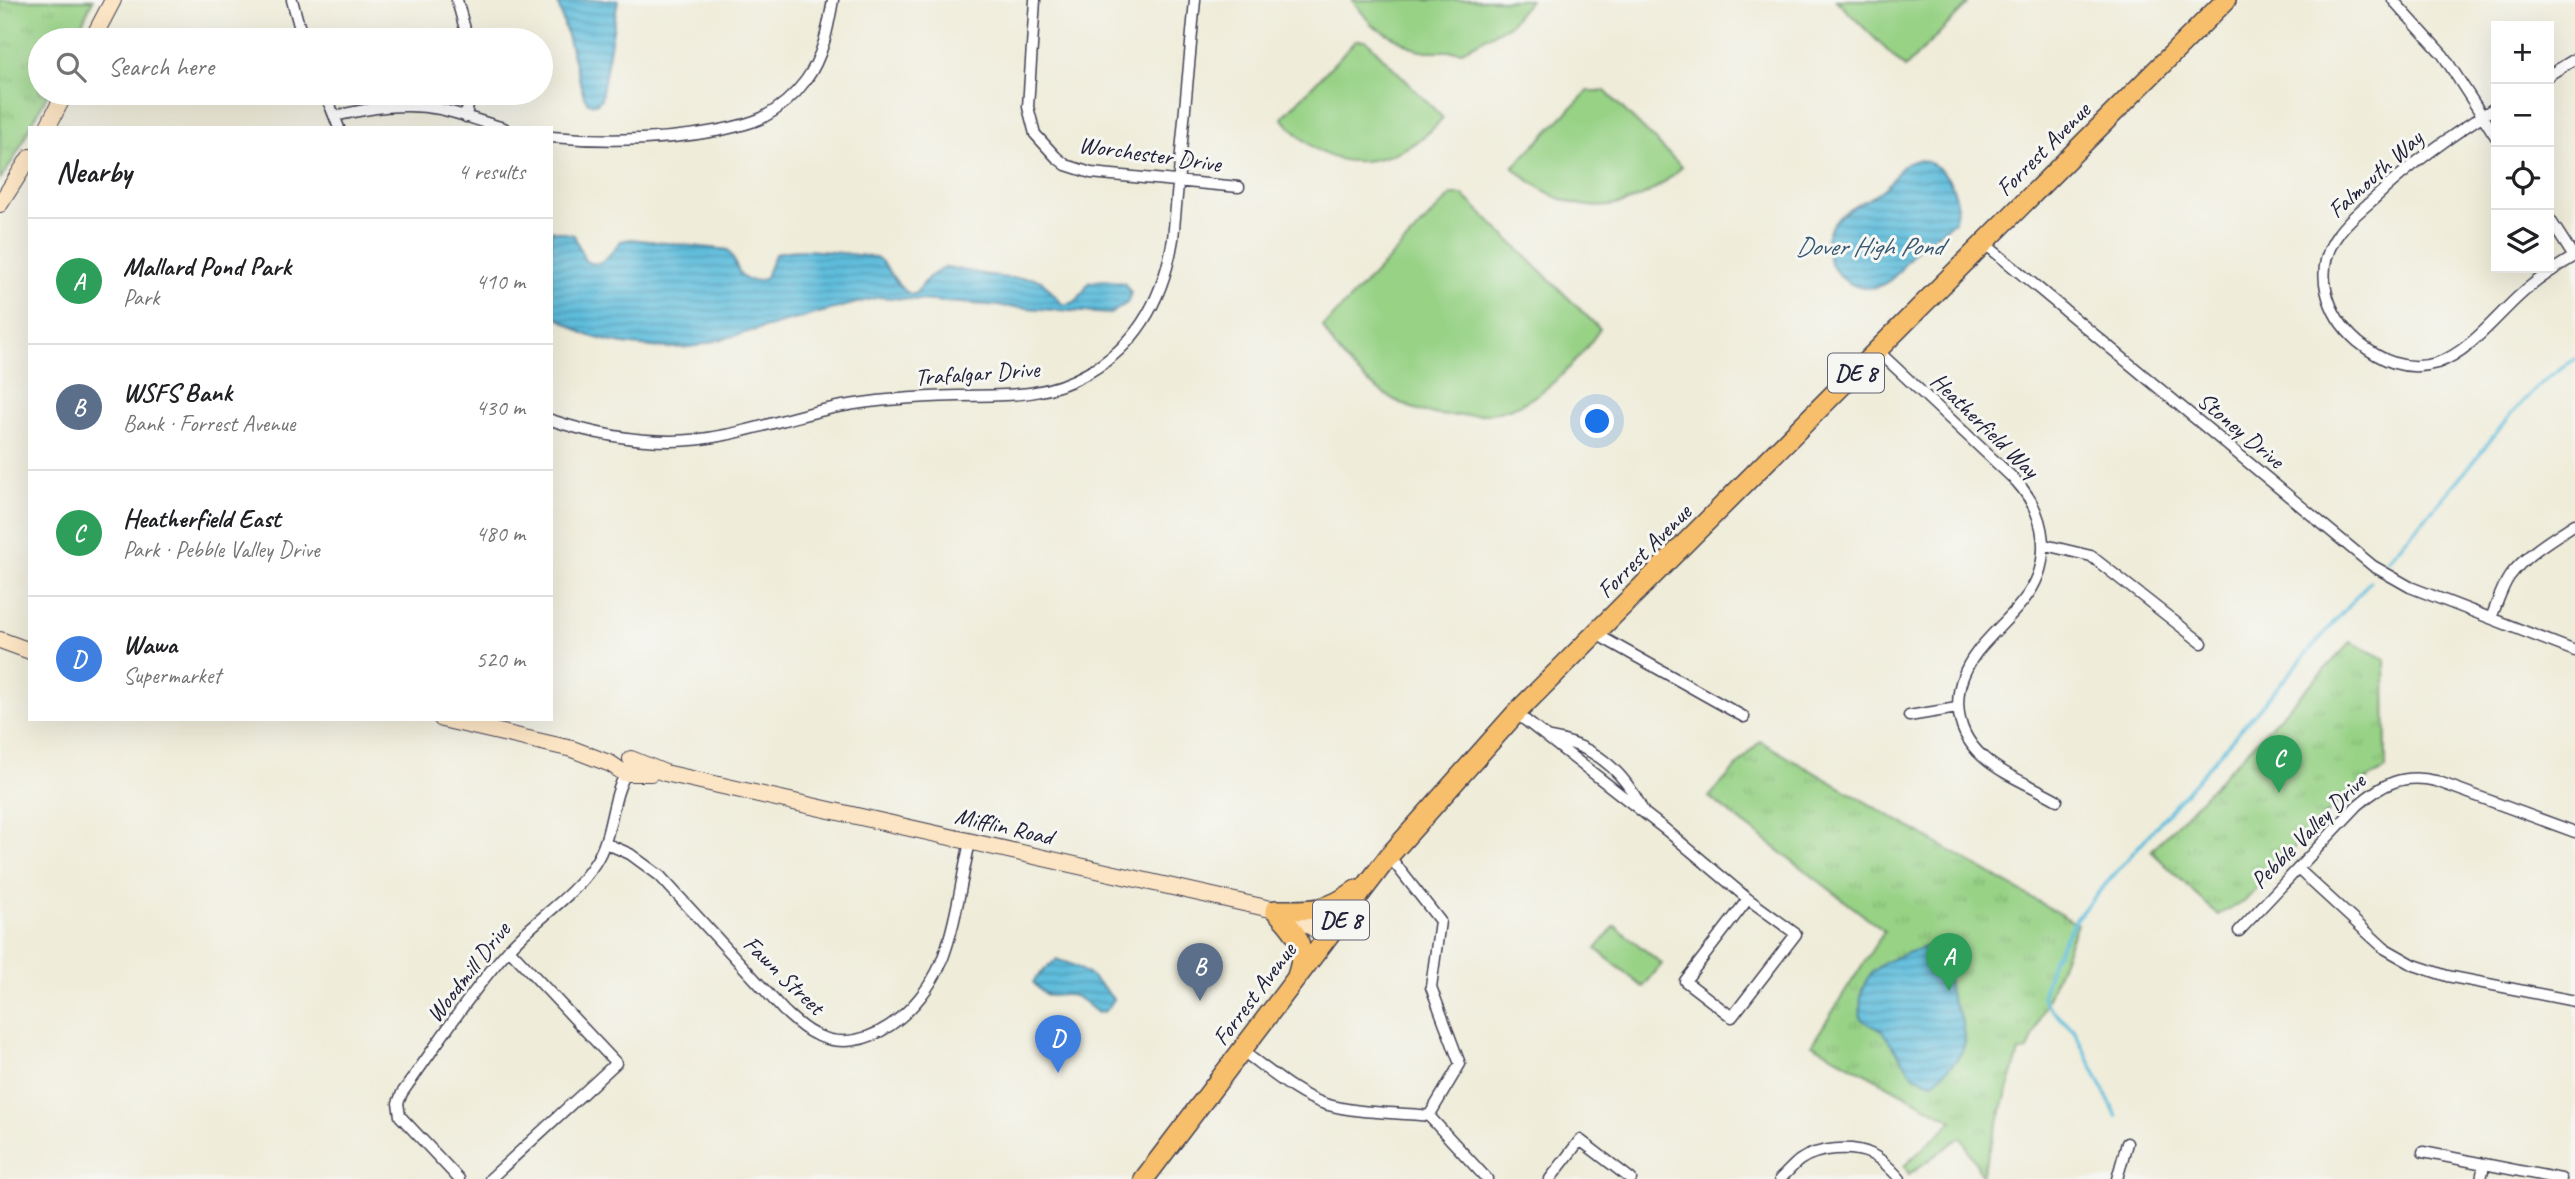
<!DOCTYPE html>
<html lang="en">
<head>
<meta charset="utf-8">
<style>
	:root { --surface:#fff; --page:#f2f2f2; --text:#202124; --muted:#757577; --line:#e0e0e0; --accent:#1a73e8 }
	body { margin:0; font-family:Caveat,sans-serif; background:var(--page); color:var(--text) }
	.controls { position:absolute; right:21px; top:21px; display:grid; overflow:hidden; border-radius:0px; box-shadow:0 7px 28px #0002 }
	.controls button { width:63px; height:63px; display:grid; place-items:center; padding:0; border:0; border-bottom:2px solid var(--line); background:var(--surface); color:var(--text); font:35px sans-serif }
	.you { position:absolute; left:1598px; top:422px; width:24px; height:24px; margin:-18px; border:5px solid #fff; border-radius:50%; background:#1a73e8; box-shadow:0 0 0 10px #1a73e833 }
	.badge { display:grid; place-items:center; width:46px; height:46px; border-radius:50%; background:var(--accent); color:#fff; font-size:23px; font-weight:700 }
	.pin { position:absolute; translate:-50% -58px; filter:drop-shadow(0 2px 4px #0008) }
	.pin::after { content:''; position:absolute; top:37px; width:24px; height:21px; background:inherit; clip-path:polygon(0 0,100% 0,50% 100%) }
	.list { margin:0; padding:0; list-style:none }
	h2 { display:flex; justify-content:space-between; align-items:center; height:91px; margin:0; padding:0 28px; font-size:30px }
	h2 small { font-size:23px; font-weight:400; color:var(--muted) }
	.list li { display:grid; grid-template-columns:46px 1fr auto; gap:21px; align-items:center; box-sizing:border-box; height:126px; padding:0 28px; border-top:2px solid var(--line) }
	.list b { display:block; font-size:26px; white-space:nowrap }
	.list p { margin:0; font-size:23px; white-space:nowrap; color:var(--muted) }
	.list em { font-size:23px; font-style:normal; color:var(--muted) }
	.icon { flex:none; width:38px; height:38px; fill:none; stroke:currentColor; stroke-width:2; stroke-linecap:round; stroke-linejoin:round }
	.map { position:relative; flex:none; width:2575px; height:1179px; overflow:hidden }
	.search { position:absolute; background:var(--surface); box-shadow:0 7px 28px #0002; left:28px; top:28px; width:525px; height:77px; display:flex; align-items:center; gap:18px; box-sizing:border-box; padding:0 24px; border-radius:38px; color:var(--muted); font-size:26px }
	.panel { position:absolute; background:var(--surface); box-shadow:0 7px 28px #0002; left:28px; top:126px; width:525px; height:595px; border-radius:0px }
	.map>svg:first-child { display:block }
	.green { fill:#97d285; stroke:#5c7a60; stroke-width:2 }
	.park { fill:url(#park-tufts); stroke:#5c7a60; stroke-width:2 }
	.water { fill:url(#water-rules); stroke:#40708c; stroke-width:2 }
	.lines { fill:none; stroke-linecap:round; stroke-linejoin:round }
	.stream { stroke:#5ebddc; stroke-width:3.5 }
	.street-casing { stroke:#414053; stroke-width:13 }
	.secondary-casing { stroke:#414053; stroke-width:18 }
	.highway-casing { stroke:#414053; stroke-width:22 }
	.street { stroke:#fff; stroke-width:10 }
	.secondary { stroke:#fce5c4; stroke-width:16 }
	.highway { stroke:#f7bf6c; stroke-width:19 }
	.labels { text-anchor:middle; stroke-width:6; stroke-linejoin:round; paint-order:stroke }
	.shield { fill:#f6f6f2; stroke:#626272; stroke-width:2 }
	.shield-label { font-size:23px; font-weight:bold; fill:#22223b }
	.street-label { font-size:24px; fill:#22223b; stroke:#f6f6f2 }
	.water-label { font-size:26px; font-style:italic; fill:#375873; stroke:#f6f6f2 }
</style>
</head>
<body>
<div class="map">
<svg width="2575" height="1179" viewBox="0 0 2575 1179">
	<defs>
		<pattern id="park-tufts" width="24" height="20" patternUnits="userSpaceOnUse" patternTransform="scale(1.75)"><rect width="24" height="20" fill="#97d285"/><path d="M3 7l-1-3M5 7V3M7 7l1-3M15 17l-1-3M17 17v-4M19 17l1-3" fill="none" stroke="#82b474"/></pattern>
		<pattern id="water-rules" width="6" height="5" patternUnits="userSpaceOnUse" patternTransform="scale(1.75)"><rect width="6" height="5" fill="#5ebddc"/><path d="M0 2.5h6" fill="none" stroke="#4d99b4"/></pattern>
	</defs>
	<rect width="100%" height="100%" fill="#f6f6f2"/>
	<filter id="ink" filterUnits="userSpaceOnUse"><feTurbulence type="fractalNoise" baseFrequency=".0143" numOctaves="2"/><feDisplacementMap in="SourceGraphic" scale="14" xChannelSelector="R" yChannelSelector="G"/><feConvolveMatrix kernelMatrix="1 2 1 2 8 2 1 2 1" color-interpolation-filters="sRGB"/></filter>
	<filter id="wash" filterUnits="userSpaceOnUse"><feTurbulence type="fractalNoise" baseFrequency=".00686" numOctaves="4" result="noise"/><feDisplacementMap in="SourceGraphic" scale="28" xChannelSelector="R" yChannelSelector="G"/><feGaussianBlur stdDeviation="1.57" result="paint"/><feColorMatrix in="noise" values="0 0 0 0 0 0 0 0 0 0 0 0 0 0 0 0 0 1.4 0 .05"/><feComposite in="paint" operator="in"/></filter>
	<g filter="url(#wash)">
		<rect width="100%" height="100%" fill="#efecd9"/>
		<path class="green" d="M 1352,0 L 1530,0 L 1509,25 L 1462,51 L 1419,51 L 1372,25 Z
			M 1836,0 L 1964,0 L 1968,4 L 1905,68 Z
			M 1356,40 L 1366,40 L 1443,118 C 1415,151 1361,176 1319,151 C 1305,143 1293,130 1282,118 Z
			M 1588,91 L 1605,91 L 1682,167 C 1626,221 1570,219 1513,167 Z
			M 1451,195 L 1463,195 L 1600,329 C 1579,360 1553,389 1519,405 C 1504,412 1488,414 1472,415 C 1459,416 1446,417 1434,414 C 1388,406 1344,368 1323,327 Z
			M 1615,926 L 1662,964 L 1643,987 L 1596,949 Z"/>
		<path class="park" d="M 0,0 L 93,0 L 74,40 L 40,40 L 40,93 L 48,93 L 15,157 L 0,180 Z
			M 2351,642 L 2385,659 L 2386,769 C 2339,791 2281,863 2244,902 C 2235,907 2226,909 2218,915 L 2151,851 Z
			M 1760,741 L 2077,924 L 2028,1050 L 2019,1052 L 1982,1175 L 1961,1137 L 1909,1174 L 1904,1166 L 1953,1121 L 1812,1044 L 1884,931 L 1709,797 Z"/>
		<path class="water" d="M 557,0 L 618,0 L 601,99 L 596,104 L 588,103 L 584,96 Z
			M 1918,160 C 1946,163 1962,194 1955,220 C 1944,230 1932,236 1921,246 C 1905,259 1899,279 1879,286 C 1848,297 1817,261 1829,231 C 1838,209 1867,203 1883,189 C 1899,176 1896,164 1918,160 Z
			M 551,230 L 574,235 L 585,261 C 603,270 610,253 621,241 L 631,239 L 728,250 C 741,267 735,287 765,279 L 775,254 C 797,245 851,255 876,257 C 892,267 893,286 912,295 L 916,293 L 929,277 L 945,267 L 1006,278 L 1034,278 L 1043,282 L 1062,304 C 1079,305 1080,295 1089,283 C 1101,278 1112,281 1124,283 L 1131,293 L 1127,303 L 1110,314 L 879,297 L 696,346 C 668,351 612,345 585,334 C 574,329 563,320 551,314 Z
			M 1936,943 L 1948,950 C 1951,964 1946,975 1948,988 C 1949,997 1955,1006 1959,1014 C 1975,1049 1957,1061 1932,1083 L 1914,1076 L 1882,1031 L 1861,1019 C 1854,962 1894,959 1936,943 Z
			M 1057,960 C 1079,964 1099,981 1113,999 C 1110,1007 1107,1012 1098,1013 C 1091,1008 1082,998 1074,996 C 1052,991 1053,1006 1033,982 L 1044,970 Z"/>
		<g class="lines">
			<path class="stream" d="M 2388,560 C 2416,528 2446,496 2473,462 C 2504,424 2531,384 2575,359
				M 2117,1117 L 2075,1032 C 2064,1019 2050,1012 2042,997 L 2053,959 L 2078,916 L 2370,581"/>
		</g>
	</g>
	<g filter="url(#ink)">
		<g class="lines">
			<defs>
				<path id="street" d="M 292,0 L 303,40
					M 457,0 L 468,40
					M 1035,0 L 1028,107 L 1035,134 L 1056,157 L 1066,165 L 1091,173 L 1239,187
					M 2393,0 L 2443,55 L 2496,137
					M 2549,75 L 2575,59
					M 325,93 L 339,128
					M 2496,107 C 2453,134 2414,161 2377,196 C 2364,208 2349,219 2339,233 C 2311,270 2327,315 2358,342 C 2381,361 2406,372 2437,363 C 2469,352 2494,319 2519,296 C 2536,280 2555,268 2575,256
					M 335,116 C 370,108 404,102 440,109 C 461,114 482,122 504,128
					M 466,117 L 470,93
					M 551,137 C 609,142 664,141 721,130 C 735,127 749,124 762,118 C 779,109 795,95 806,80 C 823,57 828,28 833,0
					M 2549,218 L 2574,257
					M 1984,243 L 2373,566 L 2410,587 L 2575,651
					M 1878,351 L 2016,481 C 2047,515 2054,564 2023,601 C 2009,619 1991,634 1977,652 C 1951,686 1951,728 1983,757 C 2003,775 2033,786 2057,800
					M 551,420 C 590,433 630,441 671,441 C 731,441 785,416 843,406 C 881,399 921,397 959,396 C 1008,395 1044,398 1088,373 C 1139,344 1164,295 1173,239 L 1195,0
					M 2045,545 L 2091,556 L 2202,643
					M 2491,618 C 2497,604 2501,589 2509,577 C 2526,554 2552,539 2575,524
					M 1596,634 L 1744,717
					M 1516,713 L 1666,830 L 1748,899 L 1796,934 L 1732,1017 L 1685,981 L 1748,899
					M 1909,716 L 1957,708
					M 1550,738 C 1593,745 1624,771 1643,811
					M 605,843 L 630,854 L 660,876 L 784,1011 C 793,1019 803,1029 814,1034 C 867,1060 921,1009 941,963 C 956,925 961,881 970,842
					M 1389,856 L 1440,921 L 1431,987 L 1460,1064 L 1429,1116
					M 2298,869 L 2384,948 L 2414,965 L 2447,976 L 2575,1001
					M 2239,931 L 2358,805 C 2382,784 2403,773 2436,781 L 2575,832
					M 1242,1051 C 1268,1069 1295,1094 1325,1104 C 1358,1114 1395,1112 1429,1116 L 1487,1179
					M 2423,1152 L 2561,1179
					M 459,1179 L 400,1116 L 398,1103 L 402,1093 C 437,1045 469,994 508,950 C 535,919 572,899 595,863 C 613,836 610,801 626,773
					M 490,1179 L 616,1063 L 509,949
					M 1550,1179 L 1580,1140 L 1631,1179
					M 1780,1179 C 1787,1173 1793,1165 1800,1160 C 1817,1148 1852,1145 1871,1154 C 1882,1159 1892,1170 1900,1179
					M 2117,1179 L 2127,1143
					M 2481,1179 L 2484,1165"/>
				<path id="secondary" d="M 92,40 L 113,0
					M 47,128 L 65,93
					M 0,204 L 30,157
					M 0,640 L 30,651
					M 442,719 L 572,749 L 611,764 L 624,773 L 651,773
					M 631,759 L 665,773 L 1275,910 L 1304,921 L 1327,938"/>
				<path id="highway" d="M 1275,910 C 1311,910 1325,913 1356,890
					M 1275,910 C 1296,932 1308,945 1297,976
					M 1144,1179 L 1389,856 L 1516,713 L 2226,0"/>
			</defs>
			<use href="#street" class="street-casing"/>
			<use href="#secondary" class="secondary-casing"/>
			<use href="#highway" class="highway-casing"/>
			<use href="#street" class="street"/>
			<use href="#secondary" class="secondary"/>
			<use href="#highway" class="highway"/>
		</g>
	</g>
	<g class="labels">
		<g class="shield">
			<rect x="1828" y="353.5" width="56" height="39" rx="5"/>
			<rect x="1313" y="900.5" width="56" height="39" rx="5"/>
		</g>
		<g class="shield-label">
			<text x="1856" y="381">DE 8</text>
			<text x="1341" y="928">DE 8</text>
		</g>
		<g class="street-label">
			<text transform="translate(2043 149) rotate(-45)" y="8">Forrest Avenue</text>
			<text transform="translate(1150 154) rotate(8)" y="8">Worchester Drive</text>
			<text transform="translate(2375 174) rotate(-42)" y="8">Falmouth Way</text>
			<text transform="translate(977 373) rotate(-4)" y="8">Trafalgar Drive</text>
			<text transform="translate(1985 425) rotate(44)" y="8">Heatherfield Way</text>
			<text transform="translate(2241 430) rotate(40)" y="8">Stoney Drive</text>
			<text transform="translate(1644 551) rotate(-45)" y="8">Forrest Avenue</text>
			<text transform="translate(1004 826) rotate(13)" y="8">Mifflin Road</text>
			<text transform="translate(2308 831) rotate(-45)" y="8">Pebble Valley Drive</text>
			<text transform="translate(468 972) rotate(-52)" y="8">Woodmill Drive</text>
			<text transform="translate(784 975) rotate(44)" y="8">Fawn Street</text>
			<text transform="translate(1254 994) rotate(-53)" y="8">Forrest Avenue</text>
		</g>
		<g class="water-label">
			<text x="1869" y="255">Dover High Pond</text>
		</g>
	</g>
</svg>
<div class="controls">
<button>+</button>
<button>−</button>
<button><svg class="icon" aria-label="locate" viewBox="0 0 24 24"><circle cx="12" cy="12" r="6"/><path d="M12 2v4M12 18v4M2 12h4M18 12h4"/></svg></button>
<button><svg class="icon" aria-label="layers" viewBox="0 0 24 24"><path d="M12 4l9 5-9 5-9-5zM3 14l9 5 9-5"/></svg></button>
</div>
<div class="you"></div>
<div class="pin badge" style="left:1949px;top:991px;background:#2e9e5b">A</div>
<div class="pin badge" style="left:1200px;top:1001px;background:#5c6f8a">B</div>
<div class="pin badge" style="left:2279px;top:793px;background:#2e9e5b">C</div>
<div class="pin badge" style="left:1058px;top:1073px;background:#3f7fe0">D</div>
<div class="search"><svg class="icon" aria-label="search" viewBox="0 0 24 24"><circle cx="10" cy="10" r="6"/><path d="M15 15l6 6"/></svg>Search here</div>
<section class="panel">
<h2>Nearby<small>4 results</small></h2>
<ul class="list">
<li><span class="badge" style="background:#2e9e5b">A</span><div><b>Mallard Pond Park</b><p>Park</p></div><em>410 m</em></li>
<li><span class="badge" style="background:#5c6f8a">B</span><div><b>WSFS Bank</b><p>Bank · Forrest Avenue</p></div><em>430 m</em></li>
<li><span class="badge" style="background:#2e9e5b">C</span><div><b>Heatherfield East</b><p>Park · Pebble Valley Drive</p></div><em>480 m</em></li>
<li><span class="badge" style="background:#3f7fe0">D</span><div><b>Wawa</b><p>Supermarket</p></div><em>520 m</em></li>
</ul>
</section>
</div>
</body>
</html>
